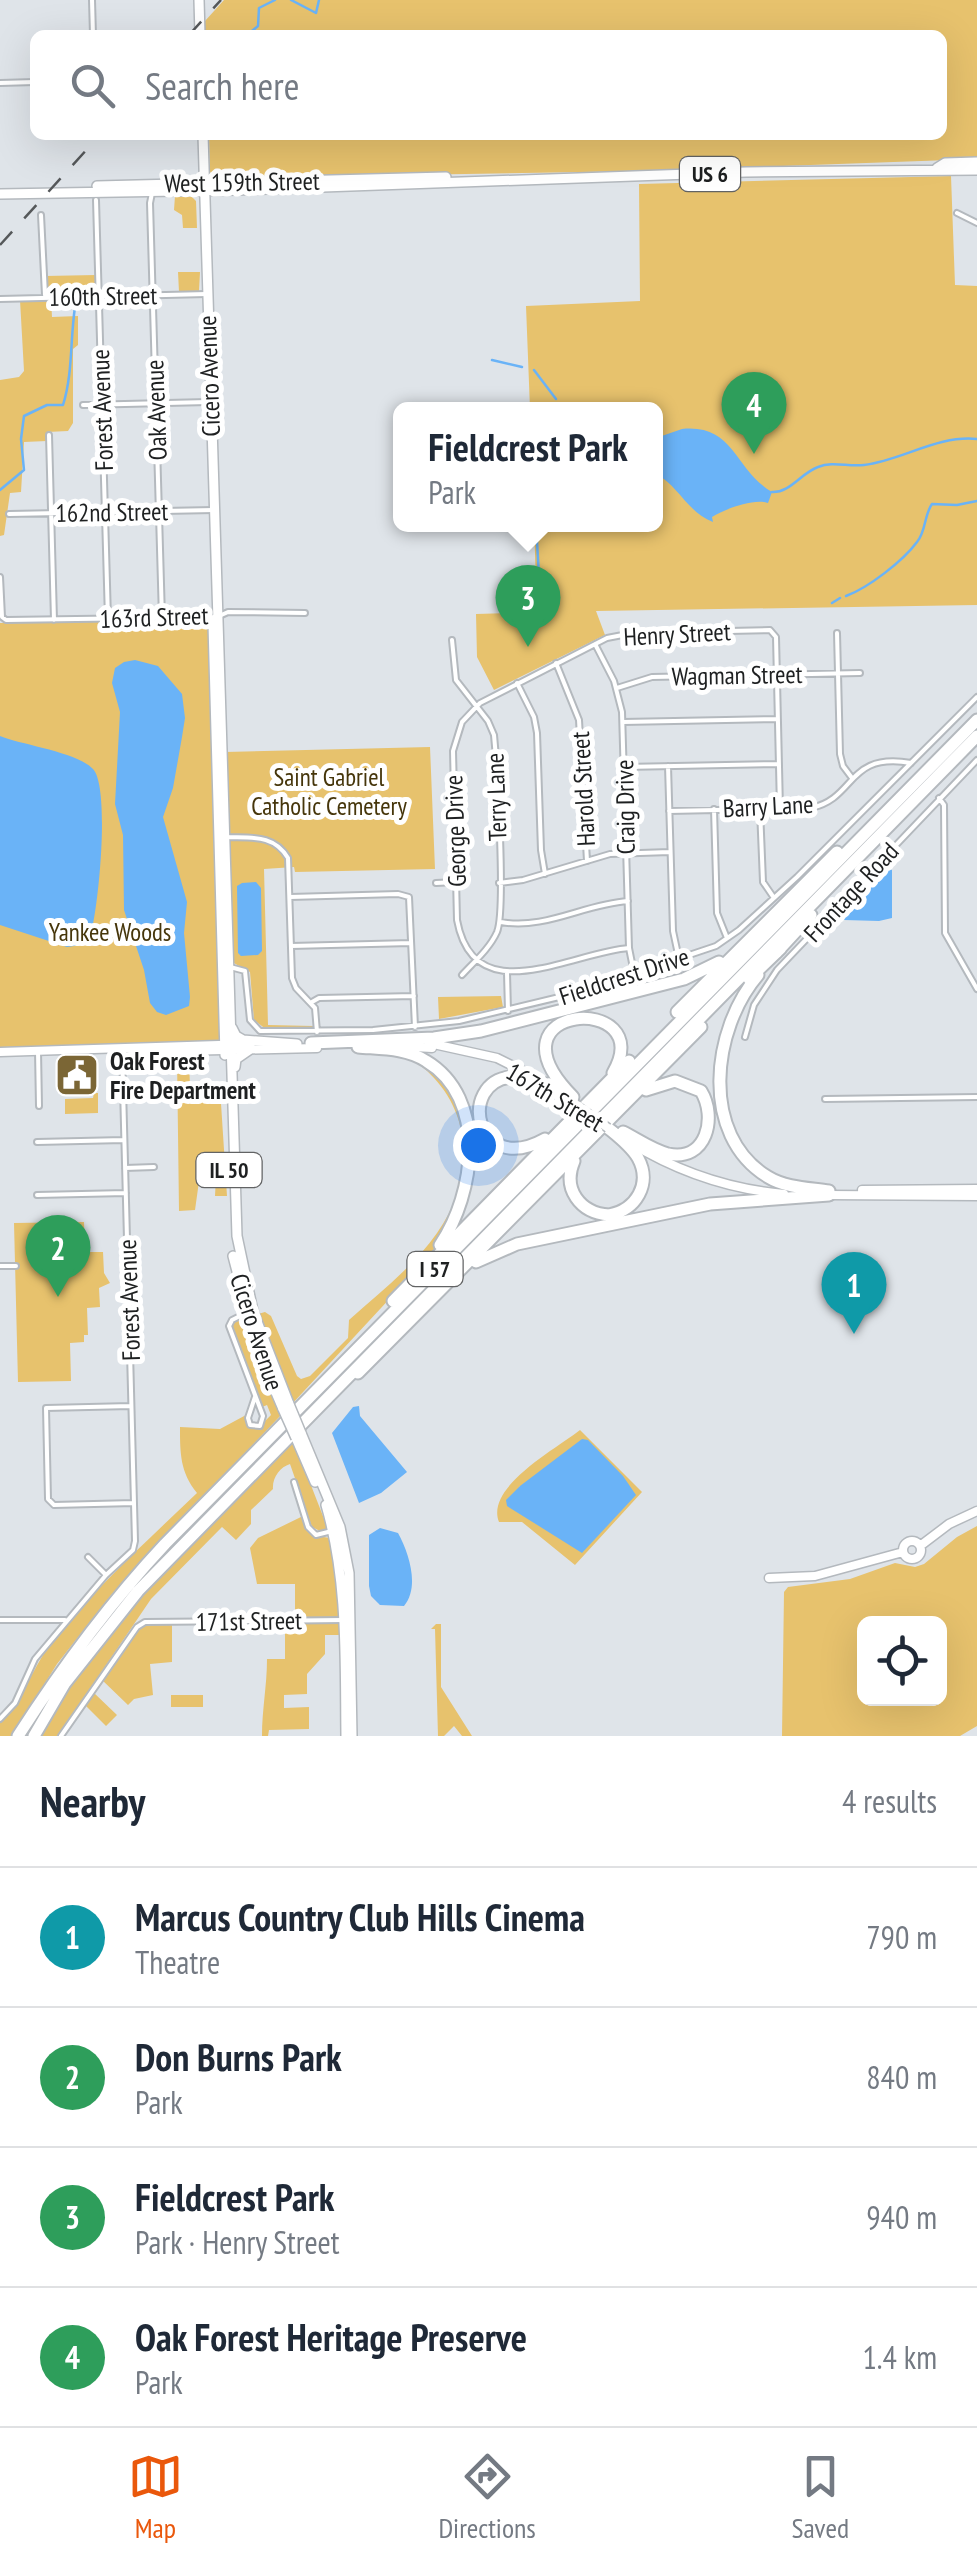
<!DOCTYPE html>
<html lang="en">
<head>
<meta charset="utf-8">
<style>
	:root { --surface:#fff; --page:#f6f6f7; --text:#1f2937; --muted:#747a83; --line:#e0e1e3; --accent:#ea580c }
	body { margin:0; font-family:"PT Sans Narrow",sans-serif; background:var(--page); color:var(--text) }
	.controls { position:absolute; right:30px; bottom:30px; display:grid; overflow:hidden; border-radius:15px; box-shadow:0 10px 40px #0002 }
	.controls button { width:90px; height:90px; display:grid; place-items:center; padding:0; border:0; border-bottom:2px solid var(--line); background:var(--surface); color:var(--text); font:50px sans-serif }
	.you { position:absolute; left:478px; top:1145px; width:35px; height:35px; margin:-25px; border:8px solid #fff; border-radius:50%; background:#1a73e8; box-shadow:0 0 0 15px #1a73e833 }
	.badge { display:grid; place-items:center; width:65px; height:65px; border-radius:50%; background:var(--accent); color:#fff; font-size:32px; font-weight:700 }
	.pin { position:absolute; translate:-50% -82px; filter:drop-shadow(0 2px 5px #0008) }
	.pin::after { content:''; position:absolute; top:52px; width:35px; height:30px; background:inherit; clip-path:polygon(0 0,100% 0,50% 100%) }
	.popup { position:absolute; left:393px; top:402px; width:270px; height:130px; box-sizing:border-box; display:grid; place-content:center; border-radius:15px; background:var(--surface); filter:drop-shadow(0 2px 8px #0005); font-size:32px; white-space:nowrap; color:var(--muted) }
	.popup b { font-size:38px; color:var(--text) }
	.popup::after { content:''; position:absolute; left:50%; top:100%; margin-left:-20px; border:20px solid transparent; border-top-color:var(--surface) }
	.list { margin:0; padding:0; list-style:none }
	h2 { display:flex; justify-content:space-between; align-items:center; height:130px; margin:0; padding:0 40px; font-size:42px }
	h2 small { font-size:32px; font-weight:400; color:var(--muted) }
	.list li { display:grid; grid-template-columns:65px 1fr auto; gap:30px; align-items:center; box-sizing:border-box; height:140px; padding:0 40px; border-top:2px solid var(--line) }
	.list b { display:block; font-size:38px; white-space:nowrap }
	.list p { margin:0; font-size:32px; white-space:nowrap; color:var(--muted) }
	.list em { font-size:32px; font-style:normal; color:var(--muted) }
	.icon { flex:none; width:55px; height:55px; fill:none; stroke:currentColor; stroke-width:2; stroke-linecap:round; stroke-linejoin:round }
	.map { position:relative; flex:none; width:977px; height:1736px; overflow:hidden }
	.search { position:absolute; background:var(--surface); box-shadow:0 10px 40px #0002; left:30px; right:30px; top:30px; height:110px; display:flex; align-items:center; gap:25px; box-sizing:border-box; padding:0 35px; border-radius:15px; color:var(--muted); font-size:38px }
	.sheet { height:690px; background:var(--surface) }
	nav { display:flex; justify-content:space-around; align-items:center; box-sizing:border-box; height:140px; border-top:2px solid var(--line); background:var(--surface); font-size:28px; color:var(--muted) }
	nav a { display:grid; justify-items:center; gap:5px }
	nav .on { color:var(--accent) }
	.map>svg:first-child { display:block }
	.green { fill:#e7c26d; fill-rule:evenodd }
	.water { fill:#6ab3f7 }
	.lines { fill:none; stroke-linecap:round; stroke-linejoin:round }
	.stream { stroke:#6ab3f7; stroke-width:2.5 }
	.street-casing { stroke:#b4b9be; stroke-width:8 }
	.secondary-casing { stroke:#b4b9be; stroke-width:11 }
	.primary-casing { stroke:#b4b9be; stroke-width:12 }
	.highway-casing { stroke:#b4b9be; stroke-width:15 }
	.street { stroke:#fff; stroke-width:4 }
	.secondary { stroke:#fff; stroke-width:8 }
	.primary { stroke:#fff; stroke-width:9 }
	.highway { stroke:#fff; stroke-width:11 }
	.rail { stroke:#55585a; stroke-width:2.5; stroke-dasharray:18 18; stroke-linecap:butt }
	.secondary-bridge-casing { stroke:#b4b9be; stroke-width:11; stroke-linecap:butt }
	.primary-bridge-casing { stroke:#b4b9be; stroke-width:12; stroke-linecap:butt }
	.secondary-bridge { stroke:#fff; stroke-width:8 }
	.primary-bridge { stroke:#fff; stroke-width:9 }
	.labels { text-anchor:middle; stroke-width:10; stroke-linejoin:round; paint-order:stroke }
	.shield { fill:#fff; stroke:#626364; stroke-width:2.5 }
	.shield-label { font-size:22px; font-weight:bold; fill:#1e2021 }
	.street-label { font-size:25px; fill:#1e2021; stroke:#fff }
	.park-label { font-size:25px; fill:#46360b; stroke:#fff }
	.poi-label { font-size:25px; font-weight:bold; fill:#1e2021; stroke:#fff; text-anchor:start }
</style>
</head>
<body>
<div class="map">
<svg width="977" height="1736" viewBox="0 0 977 1736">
	<rect width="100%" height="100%" fill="#dfe4e9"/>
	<path class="green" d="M 224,0 L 977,0 L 977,159 L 643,171 L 217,178 L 210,172 L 209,135 L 942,135 L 942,35 L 205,35 L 205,21 Z
		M 951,176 L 955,285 L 977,286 L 977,605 L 596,611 L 605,635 L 494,690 L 477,657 L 476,614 L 537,612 L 534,525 L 656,524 L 656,410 L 530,409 L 526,306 L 640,301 L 639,184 Z
		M 175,196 L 191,196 L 196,201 L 197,228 L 183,228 L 182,215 L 174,210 Z
		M 178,272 L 200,272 L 199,291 L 179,292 Z
		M 96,275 L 94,294 L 47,294 L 45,276 Z
		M 51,299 L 52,317 L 78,316 L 78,345 L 73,349 L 73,423 L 68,431 L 47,432 L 47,441 L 24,442 L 21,492 L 10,493 L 4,535 L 0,536 L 0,380 L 19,377 L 24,371 L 20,300 Z
		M 206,620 L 210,622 L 222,1039 L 215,1043 L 0,1047 L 0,623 Z
		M 430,747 L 435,869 L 295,872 L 294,867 L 264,869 L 268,1025 L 314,1026 L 313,1029 L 267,1030 L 254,1020 L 250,972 L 232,962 L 225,752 Z
		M 501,996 L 503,1007 L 439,1019 L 438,997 Z
		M 352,1050 C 479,1042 490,1170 432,1253 L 292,1404 L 258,1314 L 265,1312 L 271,1316 L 297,1376 L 301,1379 L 310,1376 L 348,1338 L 349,1320 C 379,1293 414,1266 437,1233 C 471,1186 475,1122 434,1078 C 426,1069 415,1060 403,1057 C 388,1052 372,1054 357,1054 Z
		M 189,1056 L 190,1089 L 220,1088 L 227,1196 L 215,1196 L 217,1158 L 202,1160 L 195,1210 L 179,1211 L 177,1057 Z
		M 94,1093 L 98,1093 L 98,1113 L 65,1114 L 65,1099 L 93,1098 Z
		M 84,1222 L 85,1252 L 103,1252 L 104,1273 L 110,1283 L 99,1288 L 100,1307 L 87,1308 L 88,1335 L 84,1335 L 84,1342 L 70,1343 L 71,1381 L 18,1382 L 14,1223 Z
		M 237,1318 L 245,1324 L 282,1414 L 112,1594 L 57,1664 L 12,1736 L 0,1736 L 0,1723 C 24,1699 33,1665 55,1638 C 98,1585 148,1540 197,1493 C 180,1472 180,1453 180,1427 L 220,1429 L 246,1415 L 250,1427 L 258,1428 L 271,1415 L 267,1405 L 262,1407 L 237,1347 L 232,1325 Z
		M 580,1430 L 642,1492 L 575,1565 L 522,1522 L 499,1522 C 485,1487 556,1449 580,1430 ZM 520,1486 L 582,1552 L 510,1507 Z
		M 293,1439 L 328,1529 L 324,1533 L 312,1527 L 290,1464 C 280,1467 272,1478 273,1489 L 251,1510 L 251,1524 L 236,1540 L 222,1527 L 151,1599 L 58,1736 L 38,1736 L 68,1688 L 129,1607 Z
		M 303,1516 L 311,1535 L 330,1538 L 332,1542 L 341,1617 L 338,1619 L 295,1620 L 295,1584 L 257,1584 L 250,1548 L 258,1538 Z
		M 977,1526 L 977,1726 L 960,1736 L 782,1736 L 784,1592 L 788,1587 L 850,1579 L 895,1563 L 915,1567 L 924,1564 L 957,1537 ZM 864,1624 L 940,1624 L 940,1699 L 864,1699 Z
		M 285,1623 L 339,1624 L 342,1635 L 325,1635 L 325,1654 L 307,1674 L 307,1694 L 284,1695 L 284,1708 L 309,1707 L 309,1729 L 269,1730 L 268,1736 L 262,1736 C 262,1709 267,1686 267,1659 L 285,1659 Z
		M 148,1624 L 172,1624 L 172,1662 L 150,1664 L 153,1695 L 134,1699 L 128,1705 L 101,1679 L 135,1632 Z
		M 436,1624 L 441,1624 L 441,1687 L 472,1736 L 462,1736 L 454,1726 L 444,1736 L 438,1736 L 435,1629 L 431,1629 Z
		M 93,1692 L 117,1715 L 106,1726 L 84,1704 Z
		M 171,1695 L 203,1695 L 203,1707 L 171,1707 Z"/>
	<path class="water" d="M 682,429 C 735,424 734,470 772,492 L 768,503 C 754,498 725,509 712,517 L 713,522 C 688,513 678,485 656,474 L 656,438 Z
		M 135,660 L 158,666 L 182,694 L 185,718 L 182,737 L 173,788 L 163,817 L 187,902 L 184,933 L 190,997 L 189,1006 L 166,1015 L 157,1012 L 150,1003 L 144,970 L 124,910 L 123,835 L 115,804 L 120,712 L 112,683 L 115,668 L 124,662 Z
		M 0,736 C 22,745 77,752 93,769 C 111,788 98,919 88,944 L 67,947 L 0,925 Z
		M 887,868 L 892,870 L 892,918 L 879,921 L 844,920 L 844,913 Z
		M 256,882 L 261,888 L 262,951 L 258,955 L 241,956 L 238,953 L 237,886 L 242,883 Z
		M 359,1406 L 360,1416 L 407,1472 L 381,1493 L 359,1503 L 332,1433 L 353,1407 Z
		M 582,1439 L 588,1440 L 623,1476 L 636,1495 L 582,1553 L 507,1506 L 506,1500 L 520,1486 Z
		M 380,1528 L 398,1533 C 409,1553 420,1587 404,1606 L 380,1605 L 371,1596 L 369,1586 L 369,1535 Z"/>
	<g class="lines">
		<path class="stream" d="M 291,0 L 316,13 L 319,0
			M 247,35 L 258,26 L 259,8 L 275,0
			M 492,360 L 522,367
			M 534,370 L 556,399
			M 0,490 L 24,470 L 21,439 L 24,416 L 47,405 L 63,405 C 73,373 70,340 75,307
			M 772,492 C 790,493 801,473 818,467 C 833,461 848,467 864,465 C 903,460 937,435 977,439
			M 536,524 L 541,611
			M 846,596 C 868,588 903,561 917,542 C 926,532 924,515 932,504 L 957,505 L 977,501
			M 832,603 L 840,598"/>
		<defs>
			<path id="street" d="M 92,0 L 93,35
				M 0,83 L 35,82
				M 152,193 L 150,203 L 162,618
				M 96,200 L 108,619
				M 957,213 L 977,223
				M 41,215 L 45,295
				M 0,299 L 207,294
				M 83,405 L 208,402
				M 49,435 L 54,620
				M 9,514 L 214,510
				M 0,577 L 2,617 L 6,620 L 217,617 L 228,612 L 305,613
				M 837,633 L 840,754 L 843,766 L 852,778
				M 452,640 L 456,680 L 488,721 L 494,735 C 497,766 506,910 497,932 C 490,948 474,962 462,975
				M 595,644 L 614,681 L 622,712 L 629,948 L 634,973
				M 556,663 L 579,720 L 587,861
				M 517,683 L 534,717 L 537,733 L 541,850 L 545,874
				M 617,688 L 652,677 L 860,673
				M 623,722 L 778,719
				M 668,766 L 673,931 L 679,959
				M 624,767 L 779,764
				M 939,798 L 944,805 L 945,933 L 977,989
				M 714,809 L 717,913 L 727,938
				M 760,809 L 763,882 L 774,898
				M 669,811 L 811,808 C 857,798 846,752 911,763
				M 226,837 C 251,838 274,834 288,858 L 292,978 L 296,988 L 315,1008 L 317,1032
				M 436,883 L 456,882
				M 499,883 L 523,880 L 610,854 L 670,852
				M 290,897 L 398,894 L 409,897 L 415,1027
				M 501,922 C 545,930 584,904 628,901
				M 291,946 L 411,943
				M 629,948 C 572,952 474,1013 457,920 L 453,751 L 462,722 L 480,703 L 607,638 L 633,633 L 770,630 L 776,637 L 780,809
				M 230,967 L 245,971 L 250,1020 L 260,1031 L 373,1030 L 459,1021 L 576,993 L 716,946 L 739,930 L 797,877 L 977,697
				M 507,973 L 508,1011
				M 312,1002 L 319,998 L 414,996
				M 745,1037 L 754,1005 L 777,970 L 977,760
				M 38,1051 L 39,1106
				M 825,1099 L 977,1097
				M 37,1142 L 124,1140
				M 125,1168 L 154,1167
				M 37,1195 L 126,1193
				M 0,1266 L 16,1266
				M 246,1313 L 232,1320 L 229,1326 L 263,1416 L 260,1426 L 250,1425 L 248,1418 L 255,1397
				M 131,1406 L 46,1408 L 48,1499 L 54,1505 L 134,1503
				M 294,1482 L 308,1527 L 316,1535 L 332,1531
				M 88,1557 L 106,1575
				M 0,1620 L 65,1620
				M 0,1719 L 15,1703 L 35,1659 L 106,1575 L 133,1550 L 135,1541 L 122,1050
				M 61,1736 L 137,1627 L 145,1622 L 343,1620"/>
			<path id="secondary" d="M 429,1043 L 497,1058 L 565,1092
				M 396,1046 L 432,1048
				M 0,1052 L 250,1044
				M 136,1052 L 317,1048
				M 629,1142 C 678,1172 727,1189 784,1194
				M 862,1190 L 977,1189
				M 828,1195 L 977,1196
				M903 1550a9 9 0 1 1 18 0a9 9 0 1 1-18 0Z
				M 920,1546 L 949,1524 L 977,1511
				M 769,1578 L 815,1576 L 903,1552"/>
			<path id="primary" d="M 199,0 L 200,35
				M 203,135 L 237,1236 L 253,1311 L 289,1404
				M 937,168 L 945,163 L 977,162
				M 97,186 L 446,177
				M 0,194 L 238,190 L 746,172 L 977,170
				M 217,617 L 213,624 L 225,1055
				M 232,1028 L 236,1036 L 243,1040 L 297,1044
				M 235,1067 L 236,1059 L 249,1050
				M 233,1256 L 257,1348 L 283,1409
				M 301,1433 L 340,1527 L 349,1573 L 352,1736
				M 296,1438 L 315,1482
				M 326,1505 C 348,1581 345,1658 346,1736"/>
			<path id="highway" d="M 776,953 L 811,915
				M 758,975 C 712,1029 699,1135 768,1177 C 786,1188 809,1188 829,1191
				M 749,979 L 781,948
				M 677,1012 L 837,852
				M 311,1043 L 434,1038 L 481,1031 L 684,979 L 719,962
				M 358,1047 C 381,1049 406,1048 426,1061 C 488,1098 475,1194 440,1245
				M 542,1083 C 532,1080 522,1076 511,1077 C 457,1082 475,1178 545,1139
				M 573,1097 C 479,1002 660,992 613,1073
				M 623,1132 C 637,1139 652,1150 668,1154 C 707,1162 717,1117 701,1091 L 675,1081 L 646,1090
				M 574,1161 C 562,1189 580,1213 609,1215 C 636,1210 652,1184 638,1158 C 631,1146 619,1137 608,1128
				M 476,1262 L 517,1244 L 710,1204 L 829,1195
				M 393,1301 L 629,1061
				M 358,1373 L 701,1027
				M 18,1736 C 63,1666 108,1605 165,1544 L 977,720
				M 34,1736 L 65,1683 L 138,1591 L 977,736"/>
		</defs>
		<use href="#street" class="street-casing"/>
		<use href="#secondary" class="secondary-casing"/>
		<use href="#primary" class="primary-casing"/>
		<use href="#highway" class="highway-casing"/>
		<use href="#street" class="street"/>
		<use href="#secondary" class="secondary"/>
		<use href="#primary" class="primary"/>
		<use href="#highway" class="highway"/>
		<path class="rail" d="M 189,35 L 221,0
			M 0,245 L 100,135"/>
		<defs>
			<path id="secondary-bridge" d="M 577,1106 L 608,1128"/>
			<path id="primary-bridge" d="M 289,1404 L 301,1433
				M 283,1409 L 296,1438"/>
		</defs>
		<use href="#secondary-bridge" class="secondary-bridge-casing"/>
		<use href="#primary-bridge" class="primary-bridge-casing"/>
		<use href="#secondary-bridge" class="secondary-bridge"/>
		<use href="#primary-bridge" class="primary-bridge"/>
	</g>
	<defs>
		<symbol id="civic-square" viewBox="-11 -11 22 22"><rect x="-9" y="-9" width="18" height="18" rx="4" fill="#7b6635" stroke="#fff"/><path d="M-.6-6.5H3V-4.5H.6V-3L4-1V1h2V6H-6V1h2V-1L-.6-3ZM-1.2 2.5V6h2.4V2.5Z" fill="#fff"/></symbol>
	</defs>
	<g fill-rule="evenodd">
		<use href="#civic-square" x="52" y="1050" width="50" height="50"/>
	</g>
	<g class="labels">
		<g class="shield">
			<rect x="680" y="157" width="60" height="34" rx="8"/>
			<rect x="196.5" y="1153" width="65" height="34" rx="8"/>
			<rect x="407.5" y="1252" width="55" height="34" rx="8"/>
		</g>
		<g class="shield-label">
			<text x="710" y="182">US 6</text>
			<text x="229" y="1178">IL 50</text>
			<text x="435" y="1277">I 57</text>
		</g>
		<g class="street-label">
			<text transform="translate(242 182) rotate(-1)" y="9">West 159th Street</text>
			<text transform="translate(103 296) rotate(-1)" y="9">160th Street</text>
			<text transform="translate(209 376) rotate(-92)" y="9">Cicero Avenue</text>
			<text transform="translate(102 410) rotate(-92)" y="9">Forest Avenue</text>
			<text transform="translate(156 410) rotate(-92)" y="9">Oak Avenue</text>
			<text transform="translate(112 512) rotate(-1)" y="9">162nd Street</text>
			<text transform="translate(154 617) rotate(-2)" y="9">163rd Street</text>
			<text transform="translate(677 634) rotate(-3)" y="9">Henry Street</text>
			<text transform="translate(737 675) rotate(-1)" y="9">Wagman Street</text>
			<text transform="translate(583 789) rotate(-93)" y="9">Harold Street</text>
			<text transform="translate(496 797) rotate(-92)" y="9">Terry Lane</text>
			<text transform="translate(768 806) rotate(-3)" y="9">Barry Lane</text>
			<text transform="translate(625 807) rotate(-91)" y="9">Craig Drive</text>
			<text transform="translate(455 831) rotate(-92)" y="9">George Drive</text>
			<text transform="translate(851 892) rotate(-47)" y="9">Frontage Road</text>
			<text transform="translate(624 976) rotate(-18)" y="9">Fieldcrest Drive</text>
			<text transform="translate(555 1097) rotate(31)" y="9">167th Street</text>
			<text transform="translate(129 1300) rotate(-92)" y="9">Forest Avenue</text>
			<text transform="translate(257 1332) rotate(72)" y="9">Cicero Avenue</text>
			<text transform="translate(249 1621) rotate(-1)" y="9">171st Street</text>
		</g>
		<g class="park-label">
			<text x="329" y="786">Saint Gabriel<tspan x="329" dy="29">Catholic Cemetery</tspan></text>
			<text x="110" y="941">Yankee Woods</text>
		</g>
		<g class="poi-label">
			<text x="110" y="1070">Oak Forest<tspan x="110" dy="29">Fire Department</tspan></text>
		</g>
	</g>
</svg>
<div class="controls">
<button><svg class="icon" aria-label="locate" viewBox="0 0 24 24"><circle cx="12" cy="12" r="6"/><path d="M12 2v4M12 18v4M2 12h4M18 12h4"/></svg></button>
</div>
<div class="you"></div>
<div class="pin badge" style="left:854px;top:1334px;background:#0f9aa8">1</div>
<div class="pin badge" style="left:58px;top:1297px;background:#2e9e5b">2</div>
<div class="pin badge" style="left:528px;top:647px;background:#2e9e5b">3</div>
<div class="popup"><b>Fieldcrest Park</b>Park</div>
<div class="pin badge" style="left:754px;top:454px;background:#2e9e5b">4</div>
<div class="search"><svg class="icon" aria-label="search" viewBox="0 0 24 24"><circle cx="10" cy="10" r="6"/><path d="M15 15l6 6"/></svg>Search here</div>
</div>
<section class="sheet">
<h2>Nearby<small>4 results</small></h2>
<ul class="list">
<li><span class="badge" style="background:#0f9aa8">1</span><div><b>Marcus Country Club Hills Cinema</b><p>Theatre</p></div><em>790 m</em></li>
<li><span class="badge" style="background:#2e9e5b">2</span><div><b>Don Burns Park</b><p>Park</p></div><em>840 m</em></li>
<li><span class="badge" style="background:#2e9e5b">3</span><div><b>Fieldcrest Park</b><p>Park · Henry Street</p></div><em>940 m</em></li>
<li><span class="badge" style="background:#2e9e5b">4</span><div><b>Oak Forest Heritage Preserve</b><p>Park</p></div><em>1.4 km</em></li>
</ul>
</section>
<nav>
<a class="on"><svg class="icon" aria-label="map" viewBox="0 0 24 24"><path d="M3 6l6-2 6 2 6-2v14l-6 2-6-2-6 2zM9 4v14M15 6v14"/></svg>Map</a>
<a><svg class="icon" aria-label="directions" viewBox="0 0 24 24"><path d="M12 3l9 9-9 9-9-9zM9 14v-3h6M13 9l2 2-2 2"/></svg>Directions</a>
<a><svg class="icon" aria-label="saved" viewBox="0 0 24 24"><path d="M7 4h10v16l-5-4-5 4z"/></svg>Saved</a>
</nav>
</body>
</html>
